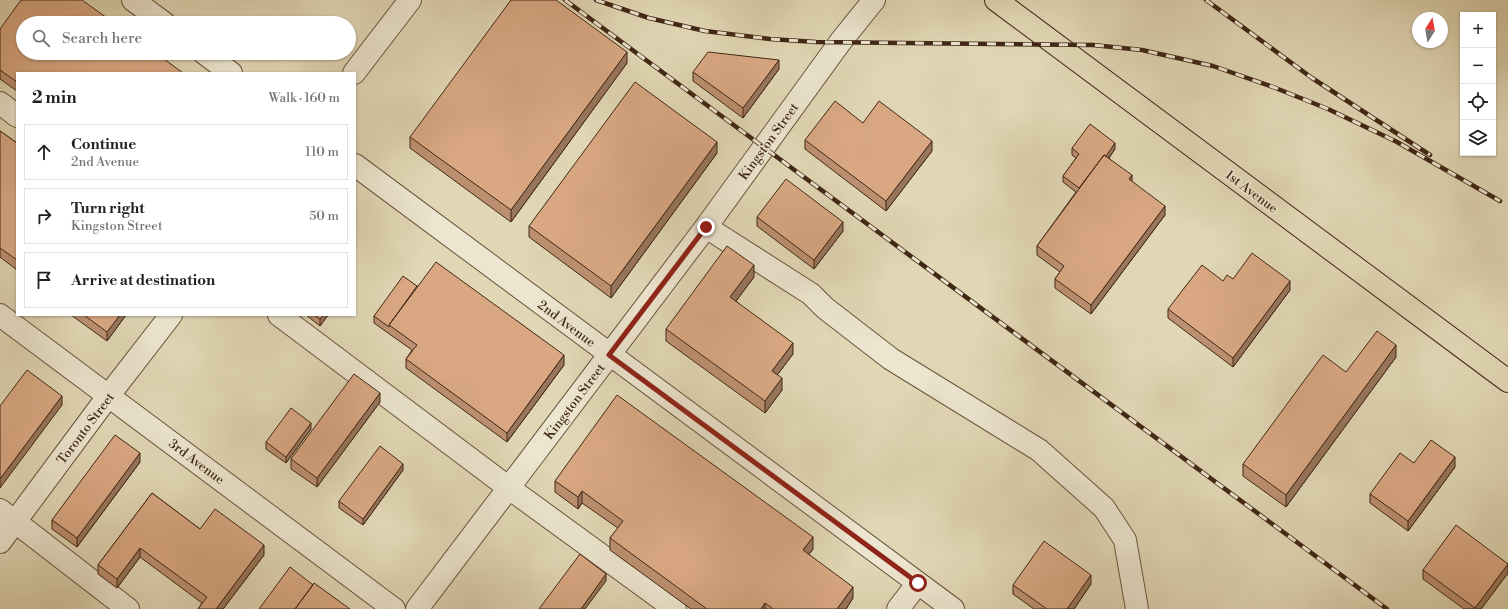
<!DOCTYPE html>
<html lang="en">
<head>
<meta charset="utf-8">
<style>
	:root { --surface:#fff; --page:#f6f6f6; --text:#202124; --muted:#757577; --line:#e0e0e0 }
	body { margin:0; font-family:"Libre Bodoni",serif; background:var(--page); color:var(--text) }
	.controls { position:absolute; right:12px; top:12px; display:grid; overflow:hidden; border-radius:0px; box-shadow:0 1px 3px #0004 }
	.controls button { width:36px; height:36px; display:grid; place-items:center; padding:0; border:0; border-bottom:1px solid var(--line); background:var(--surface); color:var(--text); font:20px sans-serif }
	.compass { position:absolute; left:1412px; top:12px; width:36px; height:36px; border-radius:50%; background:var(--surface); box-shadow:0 1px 3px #0004; rotate:11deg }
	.stop { position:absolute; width:12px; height:12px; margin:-9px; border:3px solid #8f2418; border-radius:50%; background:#fff }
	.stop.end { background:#8f2418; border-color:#fff; box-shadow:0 1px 4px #0008 }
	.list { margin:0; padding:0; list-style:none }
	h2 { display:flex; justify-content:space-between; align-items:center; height:52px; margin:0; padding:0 16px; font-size:17px }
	h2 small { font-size:13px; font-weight:400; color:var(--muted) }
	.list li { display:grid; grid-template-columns:26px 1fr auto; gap:12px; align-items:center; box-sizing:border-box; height:56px; margin:0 8px 8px; padding:0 8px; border:1px solid var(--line); border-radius:0px }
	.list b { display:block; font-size:15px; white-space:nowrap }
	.list p { margin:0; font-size:13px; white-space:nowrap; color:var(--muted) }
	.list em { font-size:13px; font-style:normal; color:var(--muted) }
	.icon { flex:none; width:22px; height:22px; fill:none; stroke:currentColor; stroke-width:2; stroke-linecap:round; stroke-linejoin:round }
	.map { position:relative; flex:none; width:1508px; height:609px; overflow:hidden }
	.search { position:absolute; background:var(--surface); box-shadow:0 1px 3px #0004; left:16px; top:16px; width:340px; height:44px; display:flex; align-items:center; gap:10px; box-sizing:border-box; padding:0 14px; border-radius:22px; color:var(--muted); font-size:15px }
	.panel { position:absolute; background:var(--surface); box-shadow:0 1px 3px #0004; left:16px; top:72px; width:340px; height:244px; border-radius:0px }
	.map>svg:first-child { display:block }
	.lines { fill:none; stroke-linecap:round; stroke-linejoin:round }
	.minor-casing { stroke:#69533d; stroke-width:24 }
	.highway-casing { stroke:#412715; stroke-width:24 }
	.minor { stroke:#ece5cf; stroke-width:22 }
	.highway { stroke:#e1d7b5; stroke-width:22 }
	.rail-casing { stroke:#412715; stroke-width:4.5 }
	.rail { stroke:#ece5cf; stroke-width:3; stroke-dasharray:9; stroke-linecap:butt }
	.wall { fill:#bb9071; stroke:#412715 }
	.shaded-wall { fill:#98765c; stroke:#412715 }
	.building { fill:#d9a883; stroke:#412715 }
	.route { stroke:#8f2418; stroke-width:5 }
	.labels { text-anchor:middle; stroke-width:3.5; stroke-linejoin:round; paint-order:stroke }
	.street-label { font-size:13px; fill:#412715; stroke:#ece5cf }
</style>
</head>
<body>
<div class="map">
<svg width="1508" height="609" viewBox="0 0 1508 609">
	<rect width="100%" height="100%" fill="#e1d7b5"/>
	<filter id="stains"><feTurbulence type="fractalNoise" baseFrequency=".005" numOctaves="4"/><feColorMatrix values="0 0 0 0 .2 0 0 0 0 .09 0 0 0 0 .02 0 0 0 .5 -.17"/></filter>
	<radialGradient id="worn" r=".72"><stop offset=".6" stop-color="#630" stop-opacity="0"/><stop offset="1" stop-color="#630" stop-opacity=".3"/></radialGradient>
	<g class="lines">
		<defs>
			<path id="minor" d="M 133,0 L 164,23
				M 204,53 L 231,73
				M 354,73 L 410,0
				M 0,103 L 17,116
				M 355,165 L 953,609
				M 706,227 L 811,294 L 825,308 L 891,359 L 1039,450 L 1104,508 L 1125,540 L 1137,609
				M 0,315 L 394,609
				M 279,315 L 509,488 L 675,609
				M 0,510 L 128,609
				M 0,542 L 109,395 L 171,315
				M 417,609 L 706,227 L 841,41 L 874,0
				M 898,609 L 918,583"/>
			<path id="highway" d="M 996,0 L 1508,381"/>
		</defs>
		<use href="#minor" class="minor-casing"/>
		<use href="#highway" class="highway-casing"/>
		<use href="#minor" class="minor"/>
		<use href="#highway" class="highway"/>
		<defs>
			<path id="rail" d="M 565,0 L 1387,609
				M 596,0 L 649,18 L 705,31 L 770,39 L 816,42 L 1093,45 L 1142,50 L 1213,66 L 1273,87 L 1328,109 L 1397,142 L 1500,201
				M 1206,0 L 1312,78 L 1430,155"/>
		</defs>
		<use href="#rail" class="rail-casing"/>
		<use href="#rail" class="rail"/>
	</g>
	<path class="wall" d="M 0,29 L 17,73 L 17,91 L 0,79 Z
		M 627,63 L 511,222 L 410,148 L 410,137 Z
		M 779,69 L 743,118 L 693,81 L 693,72 Z
		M 863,123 L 932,151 L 886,211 L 805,149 L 805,140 Z
		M 0,131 L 17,143 L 17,270 L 0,257 Z
		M 1072,148 L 1115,149 L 1109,158 L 1165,215 L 1091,314 L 1055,288 L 1055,279 L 1060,272 L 1037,255 L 1037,246 L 1076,192 L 1063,182 L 1063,176 L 1076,158 L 1072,155 Z
		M 717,153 L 611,298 L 529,237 L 529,226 Z
		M 757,217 L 843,231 L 814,269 L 757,226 Z
		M 754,277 L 736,301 L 793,354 L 777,375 L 782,390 L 765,413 L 666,341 L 666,329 Z
		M 1233,279 L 1290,290 L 1233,367 L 1168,318 L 1168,309 L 1223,281 Z
		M 417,286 L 564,365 L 507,442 L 406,368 L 406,359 L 412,350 L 374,323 L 374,316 Z
		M 71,315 L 126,315 L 107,341 Z
		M 306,315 L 328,315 L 320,326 Z
		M 1396,357 L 1286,507 L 1243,476 L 1243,464 Z
		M 380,402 L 317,487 L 291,469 L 291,459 Z
		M 311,429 L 286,463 L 266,449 L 266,442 Z
		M 140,462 L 77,547 L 52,529 L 52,520 Z
		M 1414,463 L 1455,467 L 1408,531 L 1370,503 L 1370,494 Z
		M 403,470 L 363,525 L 339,508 L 339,501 Z
		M 555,481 L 813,549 L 809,554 L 853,598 L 846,609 L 691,609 L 610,550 L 610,538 L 618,528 L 582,503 L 578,509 L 555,492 Z
		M 152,493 L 200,529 L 264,555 L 223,609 L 198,609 L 202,603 L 140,557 L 117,588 L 98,574 L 98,565 Z
		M 1423,570 L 1508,573 L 1481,609 L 1464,609 L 1423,579 Z
		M 1091,584 L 1074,609 L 1034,609 L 1013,594 L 1013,585 Z"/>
	<path class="shaded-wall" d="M 627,52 L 627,63 L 511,222 L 511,210 Z
		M 779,60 L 779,69 L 743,118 L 743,108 Z
		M 932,141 L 932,151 L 886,211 L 886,201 Z
		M 717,142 L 717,153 L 611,298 L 611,286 Z
		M 1115,143 L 1115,149 L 1081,196 L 1081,189 Z
		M 1132,175 L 1132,184 L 1129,179 Z
		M 1165,206 L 1165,215 L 1091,314 L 1091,305 Z
		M 843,222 L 843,231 L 814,269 L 814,260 Z
		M 754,265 L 754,277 L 730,309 L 730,297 Z
		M 1290,281 L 1290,290 L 1233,367 L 1233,358 Z
		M 120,315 L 126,315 L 107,341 L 107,332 Z
		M 324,315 L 328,315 L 320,326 L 320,319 Z
		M 793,343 L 793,354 L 772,382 L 772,371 Z
		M 1396,345 L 1396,357 L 1286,507 L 1286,495 Z
		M 564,355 L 564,365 L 507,442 L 507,433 Z
		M 782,378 L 782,390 L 765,413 L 765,401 Z
		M 380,393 L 380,402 L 317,487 L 317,478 Z
		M 62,396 L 62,405 L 0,488 L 0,479 Z
		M 311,423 L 311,429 L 286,463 L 286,457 Z
		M 140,453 L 140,462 L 77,547 L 77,538 Z
		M 1455,457 L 1455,467 L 1408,531 L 1408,521 Z
		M 403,464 L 403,470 L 363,525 L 363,519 Z
		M 582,491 L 582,503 L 578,509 L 578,497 Z
		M 813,537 L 813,549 L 803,562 L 803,550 Z
		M 264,545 L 264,555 L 223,609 L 216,609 Z
		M 140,548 L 140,557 L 117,588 L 117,579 Z
		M 1508,564 L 1508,573 L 1481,609 L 1475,609 L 1475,608 Z
		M 606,574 L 606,581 L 585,609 L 581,609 Z
		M 1091,575 L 1091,584 L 1074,609 L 1067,609 Z
		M 853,587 L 853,598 L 846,609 L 837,609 Z
		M 765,603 L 765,609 L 761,609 Z"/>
	<path class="building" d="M 21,0 L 82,0 L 114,23 L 23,23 L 23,53 L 156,53 L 183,73 L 17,73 L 17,82 L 0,70 L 0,29 Z
		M 511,0 L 556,0 L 627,52 L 511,210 L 410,137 Z
		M 708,52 L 779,60 L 743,108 L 693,72 Z
		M 635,82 L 717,142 L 611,286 L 529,226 Z
		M 835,101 L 863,123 L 879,101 L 932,141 L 886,201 L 805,140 Z
		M 1090,124 L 1115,143 L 1106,156 L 1104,155 L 1079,188 L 1063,176 L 1079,154 L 1072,148 Z
		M 0,131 L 17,143 L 17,260 L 0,248 Z
		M 1104,155 L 1132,175 L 1129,179 L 1165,206 L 1091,305 L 1055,279 L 1064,266 L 1037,246 Z
		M 786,179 L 843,222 L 814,260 L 757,217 Z
		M 727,246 L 754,265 L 730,297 L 793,343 L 772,371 L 782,378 L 765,401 L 666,329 Z
		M 1252,253 L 1290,281 L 1233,358 L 1168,309 L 1202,265 L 1223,281 L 1227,275 L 1233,279 Z
		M 436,262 L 564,355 L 507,433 L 406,359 L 417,345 L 389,325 Z
		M 403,276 L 417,286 L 389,325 L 389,327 L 374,316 Z
		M 84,315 L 120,315 L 107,332 Z
		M 314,315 L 324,315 L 320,319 Z
		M 1377,331 L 1396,345 L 1286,495 L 1243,464 L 1323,355 L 1346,372 Z
		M 27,370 L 62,396 L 0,479 L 0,406 Z
		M 354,374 L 380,393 L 317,478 L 291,459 Z
		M 617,395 L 813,537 L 803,550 L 853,587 L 837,609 L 773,609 L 765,603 L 761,609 L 707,609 L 610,538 L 623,521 L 582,491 L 578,497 L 555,481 Z
		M 291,408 L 311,423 L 286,457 L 266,442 Z
		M 115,435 L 140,453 L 77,538 L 52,520 Z
		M 1431,440 L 1455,457 L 1408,521 L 1370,494 L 1400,453 L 1414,463 Z
		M 380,446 L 403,464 L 363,519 L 339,501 Z
		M 152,493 L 200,529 L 215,509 L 264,545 L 216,609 L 198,609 L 207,597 L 140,548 L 117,579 L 98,565 Z
		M 1456,525 L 1508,564 L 1475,608 L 1423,570 Z
		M 1044,541 L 1091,575 L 1067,609 L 1047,609 L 1013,585 Z
		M 580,554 L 606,574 L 581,609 L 539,609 Z
		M 290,567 L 313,585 L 295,609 L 259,609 Z
		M 314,583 L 350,609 L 295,609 Z"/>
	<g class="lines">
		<path class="route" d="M 706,227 L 609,355 L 918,583"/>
	</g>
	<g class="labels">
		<g class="street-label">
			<text transform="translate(768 141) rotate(-54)" y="5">Kingston Street</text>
			<text transform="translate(1252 191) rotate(37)" y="5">1st Avenue</text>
			<text transform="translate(567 323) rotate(37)" y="5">2nd Avenue</text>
			<text transform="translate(574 401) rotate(-53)" y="5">Kingston Street</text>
			<text transform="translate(85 428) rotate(-53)" y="5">Toronto Street</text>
			<text transform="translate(197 461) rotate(37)" y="5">3rd Avenue</text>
		</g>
	</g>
	<rect width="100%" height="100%" filter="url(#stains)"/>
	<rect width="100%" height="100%" fill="url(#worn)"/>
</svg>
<div class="controls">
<button>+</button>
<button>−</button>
<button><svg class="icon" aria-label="locate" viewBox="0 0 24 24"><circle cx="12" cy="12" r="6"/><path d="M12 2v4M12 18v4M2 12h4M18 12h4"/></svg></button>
<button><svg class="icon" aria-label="layers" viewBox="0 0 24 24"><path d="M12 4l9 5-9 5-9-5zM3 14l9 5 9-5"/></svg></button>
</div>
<svg class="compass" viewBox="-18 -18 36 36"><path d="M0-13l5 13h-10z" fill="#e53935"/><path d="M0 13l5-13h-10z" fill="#757577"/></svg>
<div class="stop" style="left:918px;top:583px"></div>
<div class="stop end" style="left:706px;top:227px"></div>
<div class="search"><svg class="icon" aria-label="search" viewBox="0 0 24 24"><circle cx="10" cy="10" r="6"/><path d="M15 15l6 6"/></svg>Search here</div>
<section class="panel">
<h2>2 min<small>Walk · 160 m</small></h2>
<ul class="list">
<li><svg class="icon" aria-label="ahead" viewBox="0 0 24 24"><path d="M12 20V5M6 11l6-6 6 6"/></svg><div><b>Continue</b><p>2nd Avenue</p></div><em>110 m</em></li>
<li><svg class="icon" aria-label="right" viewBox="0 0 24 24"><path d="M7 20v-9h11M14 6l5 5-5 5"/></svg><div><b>Turn right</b><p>Kingston Street</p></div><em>50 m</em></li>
<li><svg class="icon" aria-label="arrive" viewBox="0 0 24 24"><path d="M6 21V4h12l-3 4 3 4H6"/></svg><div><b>Arrive at destination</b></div></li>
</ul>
</section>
</div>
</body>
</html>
